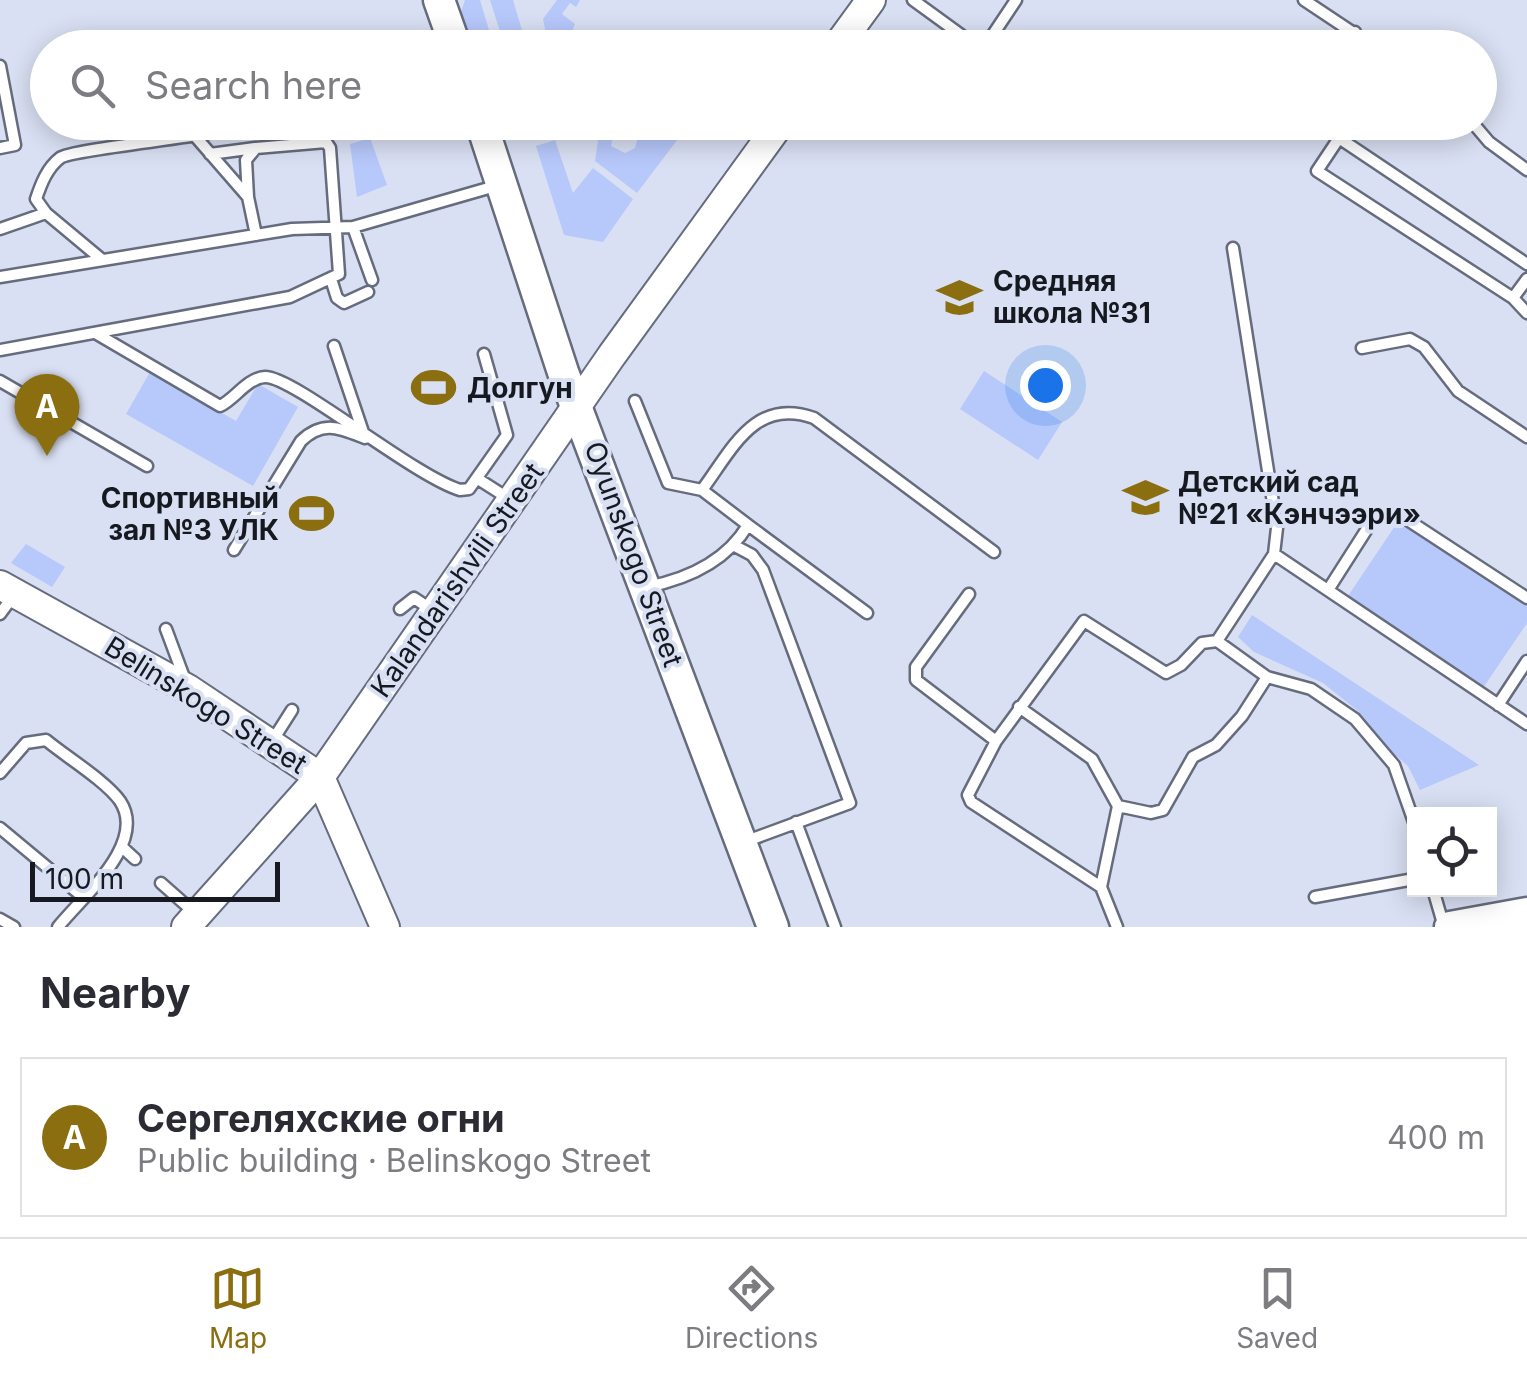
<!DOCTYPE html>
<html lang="en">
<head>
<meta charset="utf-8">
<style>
	:root { --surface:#fff; --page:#f2f2f3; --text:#2b2b33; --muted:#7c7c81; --line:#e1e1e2; --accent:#8a6e10 }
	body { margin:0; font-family:Inter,sans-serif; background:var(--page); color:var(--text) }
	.controls { position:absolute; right:30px; bottom:30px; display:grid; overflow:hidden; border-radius:0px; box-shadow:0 5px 25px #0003 }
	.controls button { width:90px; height:90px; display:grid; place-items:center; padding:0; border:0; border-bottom:2px solid var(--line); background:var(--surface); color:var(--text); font:50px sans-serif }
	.scale { position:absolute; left:30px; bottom:25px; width:250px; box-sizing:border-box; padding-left:10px; border:5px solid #16191f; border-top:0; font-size:28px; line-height:35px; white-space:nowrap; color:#16191f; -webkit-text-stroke:8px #d9e0f3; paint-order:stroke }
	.you { position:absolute; left:1045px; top:385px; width:35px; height:35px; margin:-25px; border:8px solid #fff; border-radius:50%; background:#1a73e8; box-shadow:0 0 0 15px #1a73e833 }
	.badge { display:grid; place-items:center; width:65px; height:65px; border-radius:50%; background:var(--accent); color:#fff; font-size:32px; font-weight:700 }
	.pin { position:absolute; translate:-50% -82px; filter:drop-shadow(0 2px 5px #0008) }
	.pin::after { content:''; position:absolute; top:52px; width:35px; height:30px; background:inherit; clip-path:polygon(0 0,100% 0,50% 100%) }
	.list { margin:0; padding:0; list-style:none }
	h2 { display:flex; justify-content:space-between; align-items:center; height:130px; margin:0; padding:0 40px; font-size:42px }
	h2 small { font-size:32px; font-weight:400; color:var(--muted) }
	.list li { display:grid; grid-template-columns:65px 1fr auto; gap:30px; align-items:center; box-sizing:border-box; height:160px; margin:0 20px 20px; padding:0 20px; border:2px solid var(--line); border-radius:0px }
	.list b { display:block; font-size:38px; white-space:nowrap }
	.list p { margin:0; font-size:32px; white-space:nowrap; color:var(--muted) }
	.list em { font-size:32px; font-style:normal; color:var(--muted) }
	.icon { flex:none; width:55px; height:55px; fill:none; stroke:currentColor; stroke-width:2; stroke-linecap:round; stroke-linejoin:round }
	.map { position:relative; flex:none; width:1527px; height:927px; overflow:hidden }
	.search { position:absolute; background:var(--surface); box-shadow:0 5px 25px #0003; left:30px; right:30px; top:30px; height:110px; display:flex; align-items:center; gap:25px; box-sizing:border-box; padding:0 35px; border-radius:55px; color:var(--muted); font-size:38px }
	.sheet { height:310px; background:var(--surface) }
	nav { display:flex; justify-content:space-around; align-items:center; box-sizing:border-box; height:140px; border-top:2px solid var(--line); background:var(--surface); font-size:28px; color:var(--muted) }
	nav a { display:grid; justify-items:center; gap:5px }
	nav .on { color:var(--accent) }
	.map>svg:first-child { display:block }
	.green { fill:#b7c8fb }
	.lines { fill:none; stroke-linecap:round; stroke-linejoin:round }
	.lane-casing { stroke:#666c7d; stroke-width:15 }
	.secondary-casing { stroke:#666c7d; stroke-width:32 }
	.primary-casing { stroke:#666c7d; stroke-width:35 }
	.lane { stroke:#fff; stroke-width:10 }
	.secondary { stroke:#fff; stroke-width:28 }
	.primary { stroke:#fff; stroke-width:30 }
	.labels { text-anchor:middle; stroke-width:8; stroke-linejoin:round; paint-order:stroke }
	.poi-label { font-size:28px; font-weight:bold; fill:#16191f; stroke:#d9e0f3; text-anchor:start }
	.street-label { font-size:28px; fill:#16191f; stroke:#d9e0f3 }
</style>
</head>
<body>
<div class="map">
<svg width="1527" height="927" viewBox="0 0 1527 927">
	<rect width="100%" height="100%" fill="#d9e0f3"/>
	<path class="green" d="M 465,0 L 480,0 L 494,47 L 475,47 L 460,15 Z
		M 490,0 L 513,0 L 527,47 L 505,47 Z
		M 557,0 L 580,0 L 576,7 L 570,3 L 562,14 L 575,24 L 566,47 L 556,47 L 553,34 L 546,34 L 543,19 Z
		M 593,123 L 615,123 L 611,146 L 625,153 L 635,148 L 638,137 L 646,138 L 656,123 L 690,123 L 637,193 L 595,161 L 598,141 Z
		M 370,138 L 387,185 L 357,197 L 350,144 Z
		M 555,140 L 573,193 L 593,168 L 633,199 L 603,242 L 564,235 L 536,146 Z
		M 984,371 L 1062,422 L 1038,460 L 960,409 Z
		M 150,372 L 236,421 L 258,384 L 298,407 L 253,486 L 126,414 Z
		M 1399,520 L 1527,607 L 1527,623 L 1483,688 L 1348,596 Z
		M 26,544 L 65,567 L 52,587 L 11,563 Z
		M 1252,615 L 1479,765 L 1420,790 L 1408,766 L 1385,746 L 1358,711 L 1323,683 L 1254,652 L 1238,637 Z"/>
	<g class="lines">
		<defs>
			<path id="lane" d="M 913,0 L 979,48
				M 1304,0 L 1376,48
				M 984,48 L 1016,0
				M 1345,48 L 1355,32
				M 0,66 L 15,145 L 0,148
				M 1320,122 L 1339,138
				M 1472,122 L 1489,142 L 1527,170
				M 195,136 L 248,197 L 256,235
				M 210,154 L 255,148
				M 353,227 L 372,280
				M 0,229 L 46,213
				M 1233,248 L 1277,528 L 1274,554 L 1527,724
				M 100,258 L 46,213 L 36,199 C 41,184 47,168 60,158 C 70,150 183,139 208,133
				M 1527,264 L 1339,138 L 1317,171 L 1513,298 L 1527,279
				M 0,277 L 292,229 L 353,227 L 499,185
				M 331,279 L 337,298 L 344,303 L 368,292
				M 1513,298 L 1527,313
				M 97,334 L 220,406 C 235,399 247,378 265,377 C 293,376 412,475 460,490 L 469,489 L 507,435 L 484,354
				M 1362,348 L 1410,339 L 1424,347 L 1458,391 L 1527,437
				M 0,350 L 290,297 L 339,274 L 330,148 L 326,142 L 256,148 L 246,160 L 248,197
				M 0,381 L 147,466
				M 635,401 L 668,483 L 702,490
				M 478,479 L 511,500
				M 748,525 L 702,490 C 733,448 755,397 814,418 L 994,552
				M 735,546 L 752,555 L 763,570 L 850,803 L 744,842
				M 234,550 L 301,441 C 323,420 339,428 365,438 L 334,346
				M 647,587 C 687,579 726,562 748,525 L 867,613
				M 1328,590 L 1374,518 L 1400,515 L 1527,598
				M 969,594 L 916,667 L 916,680 L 996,741
				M 400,609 L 414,598 L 432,610
				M 0,614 L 14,595
				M 166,629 L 185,680
				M 1217,641 L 1274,554
				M 1498,705 L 1527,661
				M 1019,707 L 1092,759 L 1118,806 L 1101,887 L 1117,927
				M 271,743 L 292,710
				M 0,773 L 26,743 L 46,740 C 65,756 106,781 120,801 C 148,843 82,897 58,927
				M 1118,806 L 1151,813 L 1163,810 L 1193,757 L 1216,745 L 1242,716 L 1267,677
				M 796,822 L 835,927
				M 0,828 L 83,897
				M 122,847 L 135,859
				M 161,883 L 196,914
				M 1101,887 L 971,802 L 968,795 L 996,741 L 1084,621 L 1166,673 L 1181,665 L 1202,643 L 1217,641 L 1267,677 L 1311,689 L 1355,719 L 1394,765 L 1414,822
				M 1433,889 L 1444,927
				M 1315,897 L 1414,879
				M 0,919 L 14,927"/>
			<path id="secondary" d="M 836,48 L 871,0
				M 0,585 L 188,689 L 320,777 L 385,927
				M 186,927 L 320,777 L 612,355 L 781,122"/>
			<path id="primary" d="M 439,0 L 456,48
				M 481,122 L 563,372 L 773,927
				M 1450,927 L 1527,913"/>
		</defs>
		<use href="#lane" class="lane-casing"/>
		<use href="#secondary" class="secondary-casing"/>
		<use href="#primary" class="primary-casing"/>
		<use href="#lane" class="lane"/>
		<use href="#secondary" class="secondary"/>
		<use href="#primary" class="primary"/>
	</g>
	<defs>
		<symbol id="school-bare" viewBox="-9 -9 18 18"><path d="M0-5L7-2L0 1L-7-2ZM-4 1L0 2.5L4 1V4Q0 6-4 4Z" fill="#8a6e10" stroke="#d9e0f3" stroke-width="2.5" paint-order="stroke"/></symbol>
		<symbol id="stadium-bare" viewBox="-9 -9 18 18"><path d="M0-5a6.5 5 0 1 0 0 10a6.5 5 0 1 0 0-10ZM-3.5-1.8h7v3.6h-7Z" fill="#8a6e10" stroke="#d9e0f3" stroke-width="2.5" paint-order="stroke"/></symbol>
	</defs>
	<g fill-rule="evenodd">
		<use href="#school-bare" x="928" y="266" width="63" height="63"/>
		<use href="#stadium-bare" x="402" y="356" width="63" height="63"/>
		<use href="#school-bare" x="1114" y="466" width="63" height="63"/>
		<use href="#stadium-bare" x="280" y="482" width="63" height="63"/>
	</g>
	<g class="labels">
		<g class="poi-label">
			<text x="993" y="291">Средняя<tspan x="993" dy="32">школа №31</tspan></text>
			<text x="467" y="398">Долгун</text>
			<text x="1178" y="492">Детский сад<tspan x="1178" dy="32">№21 «Кэнчээри»</tspan></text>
			<text x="279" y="508" text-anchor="end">Спортивный<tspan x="279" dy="32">зал №3 УЛК</tspan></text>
		</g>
		<g class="street-label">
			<text transform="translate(634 554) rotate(70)" y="10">Oyunskogo Street</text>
			<text transform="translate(457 580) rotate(-55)" y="10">Kalandarishvili Street</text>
			<text transform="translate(206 705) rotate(32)" y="10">Belinskogo Street</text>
		</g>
	</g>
</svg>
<div class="controls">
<button><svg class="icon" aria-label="locate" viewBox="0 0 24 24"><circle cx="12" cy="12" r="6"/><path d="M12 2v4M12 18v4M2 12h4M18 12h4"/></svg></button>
</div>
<div class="scale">100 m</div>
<div class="you"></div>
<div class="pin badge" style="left:47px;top:456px">A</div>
<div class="search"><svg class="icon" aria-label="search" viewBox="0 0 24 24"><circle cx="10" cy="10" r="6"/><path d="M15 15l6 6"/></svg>Search here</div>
</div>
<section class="sheet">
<h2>Nearby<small></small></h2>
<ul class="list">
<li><span class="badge">A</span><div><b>Сергеляхские огни</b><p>Public building · Belinskogo Street</p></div><em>400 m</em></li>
</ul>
</section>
<nav>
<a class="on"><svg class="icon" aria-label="map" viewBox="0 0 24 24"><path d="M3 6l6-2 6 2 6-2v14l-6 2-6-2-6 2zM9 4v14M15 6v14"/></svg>Map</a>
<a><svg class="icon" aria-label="directions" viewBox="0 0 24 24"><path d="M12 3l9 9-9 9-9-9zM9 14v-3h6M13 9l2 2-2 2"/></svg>Directions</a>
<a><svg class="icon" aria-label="saved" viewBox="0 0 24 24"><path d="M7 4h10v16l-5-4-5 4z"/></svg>Saved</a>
</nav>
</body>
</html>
